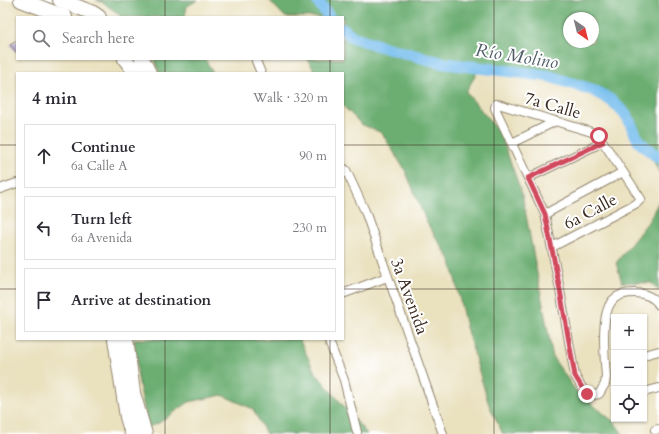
<!DOCTYPE html>
<html lang="en">
<head>
<meta charset="utf-8">
<style>
	:root { --surface:#fff; --page:#f2f2f3; --text:#2b2b33; --muted:#7c7c81; --line:#e1e1e2 }
	body { margin:0; font-family:Cardo,serif; background:var(--page); color:var(--text) }
	.controls { position:absolute; right:12px; bottom:12px; display:grid; overflow:hidden; border-radius:0px; box-shadow:0 1px 3px #0004 }
	.controls button { width:36px; height:36px; display:grid; place-items:center; padding:0; border:0; border-bottom:1px solid var(--line); background:var(--surface); color:var(--text); font:20px sans-serif }
	.compass { position:absolute; left:563px; top:12px; width:36px; height:36px; border-radius:50%; background:var(--surface); box-shadow:0 1px 3px #0004; rotate:145deg }
	.stop { position:absolute; width:12px; height:12px; margin:-9px; border:3px solid #d1495b; border-radius:50%; background:#fff }
	.stop.end { background:#d1495b; border-color:#fff; box-shadow:0 1px 4px #0008 }
	.list { margin:0; padding:0; list-style:none }
	h2 { display:flex; justify-content:space-between; align-items:center; height:52px; margin:0; padding:0 16px; font-size:17px }
	h2 small { font-size:13px; font-weight:400; color:var(--muted) }
	.list li { display:grid; grid-template-columns:26px 1fr auto; gap:12px; align-items:center; box-sizing:border-box; height:64px; margin:0 8px 8px; padding:0 8px; border:1px solid var(--line); border-radius:0px }
	.list b { display:block; font-size:15px; white-space:nowrap }
	.list p { margin:0; font-size:13px; white-space:nowrap; color:var(--muted) }
	.list em { font-size:13px; font-style:normal; color:var(--muted) }
	.icon { flex:none; width:22px; height:22px; fill:none; stroke:currentColor; stroke-width:2; stroke-linecap:round; stroke-linejoin:round }
	.map { position:relative; flex:none; width:659px; height:434px; overflow:hidden }
	.search { position:absolute; background:var(--surface); box-shadow:0 1px 3px #0004; left:16px; top:16px; width:328px; height:44px; display:flex; align-items:center; gap:10px; box-sizing:border-box; padding:0 14px; border-radius:0px; color:var(--muted); font-size:15px }
	.panel { position:absolute; background:var(--surface); box-shadow:0 1px 3px #0004; left:16px; top:72px; width:328px; height:268px; border-radius:0px }
	.map>svg:first-child { display:block }
	.forest { fill:#6cae72; stroke:#546c48; fill-rule:evenodd }
	.lines { fill:none; stroke-linecap:round; stroke-linejoin:round }
	.river { stroke:#76bdee; stroke-width:12 }
	.building { fill:#a99dd0 }
	.street-casing { stroke:#92866e; stroke-width:10 }
	.highway-casing { stroke:#92866e; stroke-width:16 }
	.street { stroke:#fff; stroke-width:8 }
	.highway { stroke:#fff; stroke-width:14 }
	.route { stroke:#d1495b; stroke-width:5 }
	.grid { fill:none; stroke:#3b2a1e; stroke-width:1; stroke-opacity:0.55 }
	.labels { text-anchor:middle; stroke-width:4; stroke-linejoin:round; paint-order:stroke }
	.street-label { font-size:17px; fill:#3b2a1e; stroke:#fff }
	.water-label { font-size:18px; font-style:italic; fill:#505d67; stroke:#fff }
</style>
</head>
<body>
<div class="map">
<svg width="659" height="434" viewBox="0 0 659 434">
	<rect width="100%" height="100%" fill="#fff"/>
	<filter id="ink" filterUnits="userSpaceOnUse"><feTurbulence type="fractalNoise" baseFrequency=".025" numOctaves="2"/><feDisplacementMap in="SourceGraphic" scale="8" xChannelSelector="R" yChannelSelector="G"/><feConvolveMatrix kernelMatrix="1 2 1 2 8 2 1 2 1" color-interpolation-filters="sRGB"/></filter>
	<filter id="wash" filterUnits="userSpaceOnUse"><feTurbulence type="fractalNoise" baseFrequency=".012" numOctaves="4" result="noise"/><feDisplacementMap in="SourceGraphic" scale="16" xChannelSelector="R" yChannelSelector="G"/><feGaussianBlur stdDeviation="0.9" result="paint"/><feColorMatrix in="noise" values="0 0 0 0 0 0 0 0 0 0 0 0 0 0 0 0 0 1.4 0 .05"/><feComposite in="paint" operator="in"/></filter>
	<g filter="url(#wash)">
		<rect width="100%" height="100%" fill="#eae1bf"/>
		<path class="forest" d="M 96,0 L 198,0 L 187,6 L 185,17 L 122,17 L 104,3 Z
			M 269,0 L 659,0 L 659,172 L 640,133 L 605,97 L 538,75 L 481,65 L 466,92 L 500,133 L 522,194 L 553,358 L 576,391 L 614,422 L 623,434 L 503,434 L 489,405 L 466,327 L 451,261 L 427,223 L 406,172 L 382,133 L 361,124 L 343,106 L 343,73 L 316,73 L 307,59 L 343,59 L 343,17 L 285,17 ZM 569,18 L 593,18 L 593,42 L 569,42 Z
			M 155,59 L 205,59 L 213,73 L 159,73 Z
			M 659,201 L 659,291 L 652,283 L 622,282 L 616,263 L 648,222 Z
			M 134,339 L 299,339 L 315,372 L 367,434 L 266,434 L 253,409 L 222,395 L 189,402 L 159,423 L 148,427 L 138,378 Z"/>
		<g class="lines">
			<path class="river" d="M 317,0 L 329,17
				M 343,29 L 353,37 L 380,46 L 442,63 L 548,76 L 593,90 L 612,101 L 627,116 L 639,142 L 659,158"/>
		</g>
		<g id="blocks">
			<path class="building" d="M 17,40 L 17,53 L 10,45 Z"/>
		</g>
	</g>
	<g filter="url(#ink)">
		<use href="#blocks" fill-opacity="0" stroke="#92866e" stroke-width="1"/>
		<g class="lines">
			<defs>
				<path id="street" d="M 256,61 L 261,73
					M 512,143 L 556,121
					M 343,168 L 346,170 L 365,211 L 443,434
					M 528,178 L 603,142
					M 0,189 L 17,183
					M 545,214 L 623,172
					M 552,247 L 637,203 L 641,199 L 603,142 L 595,133 L 498,104 L 496,104 L 495,108 L 545,214 L 560,290 L 575,376 L 583,389 L 587,394 L 594,395 L 599,394 L 605,384 L 606,377 C 605,359 599,312 614,299 C 619,294 628,293 635,293 C 644,293 654,297 659,305
					M 345,293 L 387,277
					M 328,339 L 344,380 L 357,432
					M 644,355 L 659,351
					M 644,392 L 659,388
					M 655,430 L 659,429"/>
				<path id="highway" d="M 21,0 L 65,17
					M 60,0 L 93,13 L 99,17
					M 125,59 L 132,68 L 133,73
					M 142,59 L 149,73
					M 115,339 L 127,417 L 132,434
					M 126,339 L 133,393 L 145,434"/>
			</defs>
			<use href="#street" class="street-casing"/>
			<use href="#highway" class="highway-casing"/>
			<use href="#street" class="street"/>
			<use href="#highway" class="highway"/>
		</g>
	</g>
	<g class="lines" filter="url(#ink)">
		<path class="route" d="M 587,394 L 583,389 L 575,376 L 560,290 L 545,214 L 528,178 L 603,142 L 599,136"/>
	</g>
	<path class="grid" d="M 165,0 L 165,17M 330,0 L 330,17M 494,0 L 494,434M 165,59 L 165,73M 330,59 L 330,73M 0,145 L 17,145M 343,145 L 659,145M 0,289 L 17,289M 343,289 L 659,289M 165,339 L 165,434M 330,339 L 330,434"/>
	<g class="labels">
		<g class="street-label">
			<text transform="translate(553 105) rotate(16)" y="6">7a Calle</text>
			<text transform="translate(590 211) rotate(-28)" y="6">6a Calle</text>
			<text transform="translate(410 296) rotate(70)" y="6">3a Avenida</text>
		</g>
		<g class="water-label">
			<text transform="translate(517 56) rotate(9)" y="6">Río Molino</text>
		</g>
	</g>
</svg>
<div class="controls">
<button>+</button>
<button>−</button>
<button><svg class="icon" aria-label="locate" viewBox="0 0 24 24"><circle cx="12" cy="12" r="6"/><path d="M12 2v4M12 18v4M2 12h4M18 12h4"/></svg></button>
</div>
<svg class="compass" viewBox="-18 -18 36 36"><path d="M0-13l5 13h-10z" fill="#e53935"/><path d="M0 13l5-13h-10z" fill="#7c7c81"/></svg>
<div class="stop" style="left:599px;top:136px"></div>
<div class="stop end" style="left:587px;top:394px"></div>
<div class="search"><svg class="icon" aria-label="search" viewBox="0 0 24 24"><circle cx="10" cy="10" r="6"/><path d="M15 15l6 6"/></svg>Search here</div>
<section class="panel">
<h2>4 min<small>Walk · 320 m</small></h2>
<ul class="list">
<li><svg class="icon" aria-label="ahead" viewBox="0 0 24 24"><path d="M12 20V5M6 11l6-6 6 6"/></svg><div><b>Continue</b><p>6a Calle A</p></div><em>90 m</em></li>
<li><svg class="icon" aria-label="left" viewBox="0 0 24 24"><path d="M17 20v-9H6M10 6l-5 5 5 5"/></svg><div><b>Turn left</b><p>6a Avenida</p></div><em>230 m</em></li>
<li><svg class="icon" aria-label="arrive" viewBox="0 0 24 24"><path d="M6 21V4h12l-3 4 3 4H6"/></svg><div><b>Arrive at destination</b></div></li>
</ul>
</section>
</div>
</body>
</html>
